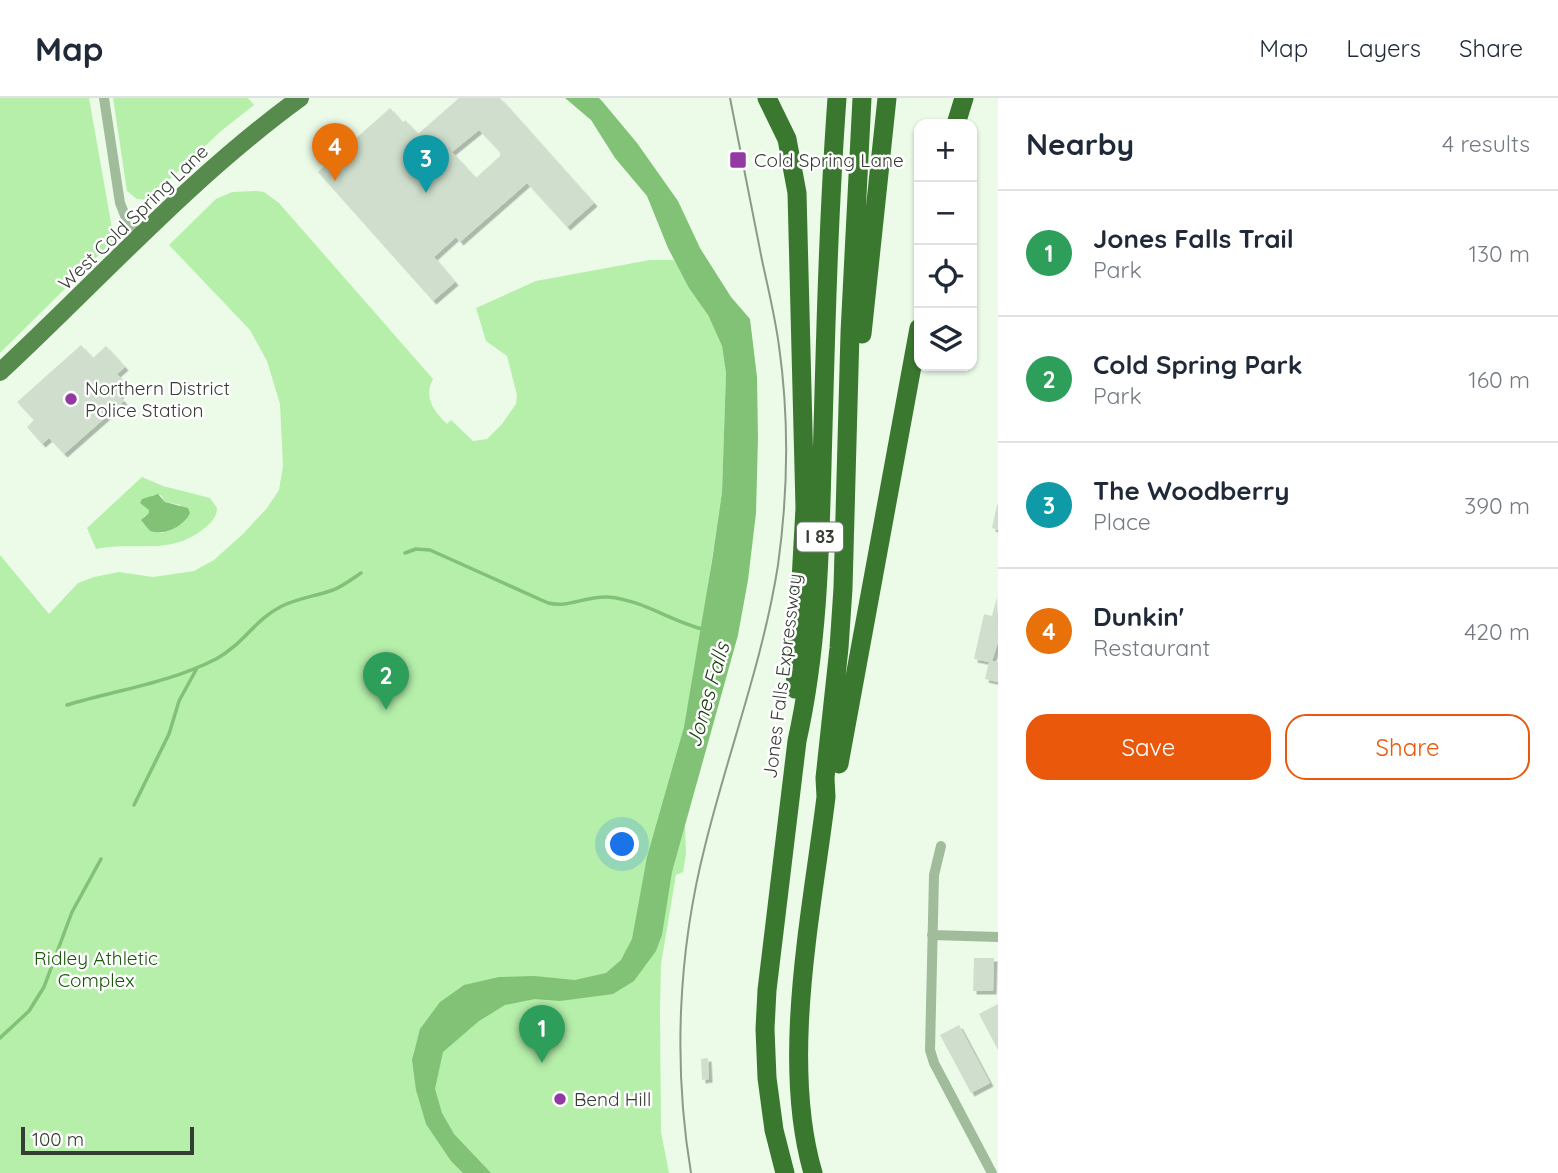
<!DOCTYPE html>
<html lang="en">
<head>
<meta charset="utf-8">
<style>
	:root { --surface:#fff; --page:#f2f2f3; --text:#1f2937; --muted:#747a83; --line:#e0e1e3; --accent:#ea580c }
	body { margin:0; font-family:Quicksand,sans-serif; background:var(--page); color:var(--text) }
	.controls { position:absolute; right:21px; top:21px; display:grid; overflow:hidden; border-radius:14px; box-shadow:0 2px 5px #0004 }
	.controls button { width:63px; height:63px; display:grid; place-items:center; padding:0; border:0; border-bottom:2px solid var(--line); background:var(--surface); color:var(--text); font:35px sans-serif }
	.scale { position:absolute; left:21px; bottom:18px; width:173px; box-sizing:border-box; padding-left:7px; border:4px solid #363d35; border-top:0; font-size:19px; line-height:24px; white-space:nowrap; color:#363d35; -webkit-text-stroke:5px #fff; paint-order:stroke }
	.you { position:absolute; left:623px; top:747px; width:24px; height:24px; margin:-18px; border:5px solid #fff; border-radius:50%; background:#1a73e8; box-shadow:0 0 0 10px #1a73e833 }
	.badge { display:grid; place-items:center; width:46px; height:46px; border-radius:50%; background:var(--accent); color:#fff; font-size:23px; font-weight:700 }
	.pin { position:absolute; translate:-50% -58px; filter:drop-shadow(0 2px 4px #0008) }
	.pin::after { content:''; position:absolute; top:37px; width:24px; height:21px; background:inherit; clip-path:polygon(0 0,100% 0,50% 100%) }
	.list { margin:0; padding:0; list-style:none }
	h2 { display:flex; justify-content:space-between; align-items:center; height:91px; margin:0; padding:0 28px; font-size:30px }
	h2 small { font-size:23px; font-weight:400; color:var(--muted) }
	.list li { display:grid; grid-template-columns:46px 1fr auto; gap:21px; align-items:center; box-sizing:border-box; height:126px; padding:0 28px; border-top:2px solid var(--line) }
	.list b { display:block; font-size:26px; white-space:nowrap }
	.list p { margin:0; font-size:23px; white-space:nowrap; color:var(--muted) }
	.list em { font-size:23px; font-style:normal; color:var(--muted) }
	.actions { display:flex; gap:14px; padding:21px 28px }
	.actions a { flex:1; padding:16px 0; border:2px solid var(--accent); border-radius:21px; text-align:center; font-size:24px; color:var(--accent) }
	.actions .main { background:var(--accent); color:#fff }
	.icon { flex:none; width:38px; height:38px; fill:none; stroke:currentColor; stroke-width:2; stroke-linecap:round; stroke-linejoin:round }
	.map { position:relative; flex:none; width:998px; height:1075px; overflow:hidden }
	header { display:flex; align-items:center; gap:42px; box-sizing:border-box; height:98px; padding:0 35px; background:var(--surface); border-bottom:2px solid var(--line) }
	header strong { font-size:33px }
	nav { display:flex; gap:38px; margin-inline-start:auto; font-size:24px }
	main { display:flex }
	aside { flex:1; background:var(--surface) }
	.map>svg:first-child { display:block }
	.green { fill:#b5efaa; fill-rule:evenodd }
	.water { fill:#82c276 }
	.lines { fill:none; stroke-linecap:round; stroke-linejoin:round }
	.stream { stroke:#82c276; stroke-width:3.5 }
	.building { fill:#d0dfcd; fill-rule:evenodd; filter:url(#shadow) }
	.minor { stroke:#a0bc9b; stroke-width:10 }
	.primary { stroke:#578a4d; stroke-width:18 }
	.motorway { stroke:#3b782f; stroke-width:19 }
	.tram { stroke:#8d998b; stroke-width:2 }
	.poi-dot { fill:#9239a4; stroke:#fff; stroke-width:2.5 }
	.labels { text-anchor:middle; stroke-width:5; stroke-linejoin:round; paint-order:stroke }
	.shield { fill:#fff; stroke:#727772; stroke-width:2 }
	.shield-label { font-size:18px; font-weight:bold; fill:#363d35 }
	.poi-label { font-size:19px; fill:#363d35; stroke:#fff; text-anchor:start }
	.street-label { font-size:19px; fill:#363d35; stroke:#fff }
	.park-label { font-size:19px; fill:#185608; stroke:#fff }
	.water-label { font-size:21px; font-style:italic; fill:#17410e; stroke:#fff }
</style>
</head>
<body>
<header>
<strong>Map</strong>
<nav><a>Map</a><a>Layers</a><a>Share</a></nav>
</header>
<main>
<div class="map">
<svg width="998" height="1075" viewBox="0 0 998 1075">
	<defs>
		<filter id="shadow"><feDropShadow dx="3.5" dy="3.5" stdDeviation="0" flood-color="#0004"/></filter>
	</defs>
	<rect width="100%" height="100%" fill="#ebfbe8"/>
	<path class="green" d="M 0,0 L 89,0 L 113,136 L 112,144 L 0,255 Z
		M 113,0 L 248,0 L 254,7 L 221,33 L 148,102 L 137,101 L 127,93 Z
		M 257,93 L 264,94 L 279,105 L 433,281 C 423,300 434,313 447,326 L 451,322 L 473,343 L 487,341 L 502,326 L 516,306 L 517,297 L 507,258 L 486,243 L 476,210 L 536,183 L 650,162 L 674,162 L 708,217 L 722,248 L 726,275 L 722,394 L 708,488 L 738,537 L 685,726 L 686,756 L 683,774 L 676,777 L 661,866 L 660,910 L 661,1034 L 669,1075 L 0,1075 L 0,457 L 49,516 L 78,485 L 94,479 L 119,474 L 153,479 L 194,473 L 214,462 L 243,436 L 267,410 L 279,392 L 283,368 L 280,306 L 267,263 L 250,232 L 169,147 L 216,101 L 232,94 Z
		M 142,379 L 163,388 L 210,400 L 217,410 C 217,420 210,426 202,432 C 168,458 135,443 96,451 L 87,430 ZM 153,397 L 161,397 L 165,404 L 181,407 L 163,435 L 150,433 L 144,418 L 149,416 L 149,411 L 141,404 Z"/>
	<path class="water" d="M 565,0 L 599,0 L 602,3 L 637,45 L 678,103 L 700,150 L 731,199 L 750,221 L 757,279 L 758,340 L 756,415 L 748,482 L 738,537 L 672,774 L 662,837 L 656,853 L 634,883 L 613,896 L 560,903 L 535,901 L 505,907 L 479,923 L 443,954 L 435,991 L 442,1015 L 454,1036 L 491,1075 L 463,1075 L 451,1063 L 426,1026 L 416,992 L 412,962 L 420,931 L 440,904 L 464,887 L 499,879 L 534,878 L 575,882 L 606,875 L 621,862 L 632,841 L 647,759 L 684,629 L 712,463 L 722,394 L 726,275 L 722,248 L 708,217 L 689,190 L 668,150 L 647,98 L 615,60 L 591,22 Z
		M 158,396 L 165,404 L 188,410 L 190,415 C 184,428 165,438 150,433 L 141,422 L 149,415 L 149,412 L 140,405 L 142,401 Z"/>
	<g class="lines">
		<path class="stream" d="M 405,455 L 416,451 L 430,452 L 548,505 C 569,510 584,498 608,499 C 642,502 669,522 702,531
			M 67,607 C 117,592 169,585 216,561 C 245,545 254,522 282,508 C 299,500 316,498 333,492 C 343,488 352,481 361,475
			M 134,707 L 169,636 L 179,603 L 197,570
			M 0,940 L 29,913 L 44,889 L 72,814 L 101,761"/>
	</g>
	<path class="building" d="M 459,0 L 500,0 L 594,105 L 567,129 L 527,85 L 460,144 L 456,139 L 434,159 L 455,184 L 433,203 L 318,74 L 390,10 L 403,25 L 405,22 L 418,36 ZM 479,32 L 500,54 L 500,58 L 476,80 L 452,54 Z
		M 81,247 L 93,260 L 106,248 L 125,269 L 117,276 L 127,287 L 119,298 L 124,303 L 64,356 L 49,340 L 42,346 L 27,329 L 34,322 L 17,304 Z
		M 997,407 L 998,407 L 998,432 L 992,430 Z
		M 997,499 L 998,544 L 992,563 L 998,564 L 998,584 L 985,581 L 989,564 L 974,561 L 984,516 L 992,518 Z
		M 974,860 L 994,860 L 993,893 L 973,893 Z
		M 998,906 L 998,952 L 979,916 Z
		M 959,927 L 990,985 L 971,995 L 940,937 Z
		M 708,960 L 709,981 L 702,982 L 701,961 Z"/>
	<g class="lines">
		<path class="minor" d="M 104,0 L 120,105 L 126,120 L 140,139
			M 941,748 L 934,777 L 930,952 L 934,965 L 992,1075
			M 932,837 L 998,839"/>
		<path class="primary" d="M 0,274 C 99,182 190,80 300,0"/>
		<path class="motorway" d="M 767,0 L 787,41 L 797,95 L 805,410 L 795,591
			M 956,26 L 964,0
			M 862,236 L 887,0
			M 839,666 L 919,230
			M 785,1075 L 774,1032 L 767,980 L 765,931 L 767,892 L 797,643 C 820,540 820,435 823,330 C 826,220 829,110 837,0
			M 813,1075 C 780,962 812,814 826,699 L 825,680 L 839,550 L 843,490 L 850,235 L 862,0"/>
		<path class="tram" d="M 691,1075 C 673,967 678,854 705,748 C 728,654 763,563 778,467 C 788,395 789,319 779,248 C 775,218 768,190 762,162 C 751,108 741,54 730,0"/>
	</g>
	<g class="poi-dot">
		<rect x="729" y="53" width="18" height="18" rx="3.5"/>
		<circle cx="71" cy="301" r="7"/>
		<circle cx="560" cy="1001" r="7"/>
	</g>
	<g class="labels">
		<rect class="shield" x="797" y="424.5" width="46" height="29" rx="5"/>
		<g class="shield-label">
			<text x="820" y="445">I 83</text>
		</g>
		<g class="poi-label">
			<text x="754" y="69">Cold Spring Lane</text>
			<text x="85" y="297">Northern District<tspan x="85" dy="22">Police Station</tspan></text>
			<text x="574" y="1008">Bend Hill</text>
		</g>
		<g class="street-label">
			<text transform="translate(133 119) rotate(-44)" y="7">West Cold Spring Lane</text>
			<text transform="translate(782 578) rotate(-83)" y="7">Jones Falls Expressway</text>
		</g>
		<g class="park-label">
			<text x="96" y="867">Ridley Athletic<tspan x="96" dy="22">Complex</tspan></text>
		</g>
		<g class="water-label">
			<text transform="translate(708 597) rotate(-74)" y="7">Jones Falls</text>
		</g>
	</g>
</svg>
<div class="controls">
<button>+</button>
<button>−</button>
<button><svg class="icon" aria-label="locate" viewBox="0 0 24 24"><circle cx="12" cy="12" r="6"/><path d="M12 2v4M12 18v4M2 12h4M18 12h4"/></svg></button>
<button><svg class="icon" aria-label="layers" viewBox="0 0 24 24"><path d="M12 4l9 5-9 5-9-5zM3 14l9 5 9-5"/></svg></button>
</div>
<div class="scale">100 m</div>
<div class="you"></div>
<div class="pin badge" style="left:542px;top:965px;background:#2e9e5b">1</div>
<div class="pin badge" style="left:386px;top:612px;background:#2e9e5b">2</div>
<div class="pin badge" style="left:426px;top:95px;background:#0f9aa8">3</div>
<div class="pin badge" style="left:335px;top:83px;background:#e8710a">4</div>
</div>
<aside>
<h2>Nearby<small>4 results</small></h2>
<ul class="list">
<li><span class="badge" style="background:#2e9e5b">1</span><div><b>Jones Falls Trail</b><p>Park</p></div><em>130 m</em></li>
<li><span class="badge" style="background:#2e9e5b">2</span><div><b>Cold Spring Park</b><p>Park</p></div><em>160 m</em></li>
<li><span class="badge" style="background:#0f9aa8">3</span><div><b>The Woodberry</b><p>Place</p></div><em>390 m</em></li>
<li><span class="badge" style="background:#e8710a">4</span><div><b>Dunkin'</b><p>Restaurant</p></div><em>420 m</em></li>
</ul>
<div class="actions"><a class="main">Save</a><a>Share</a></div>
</aside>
</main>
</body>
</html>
